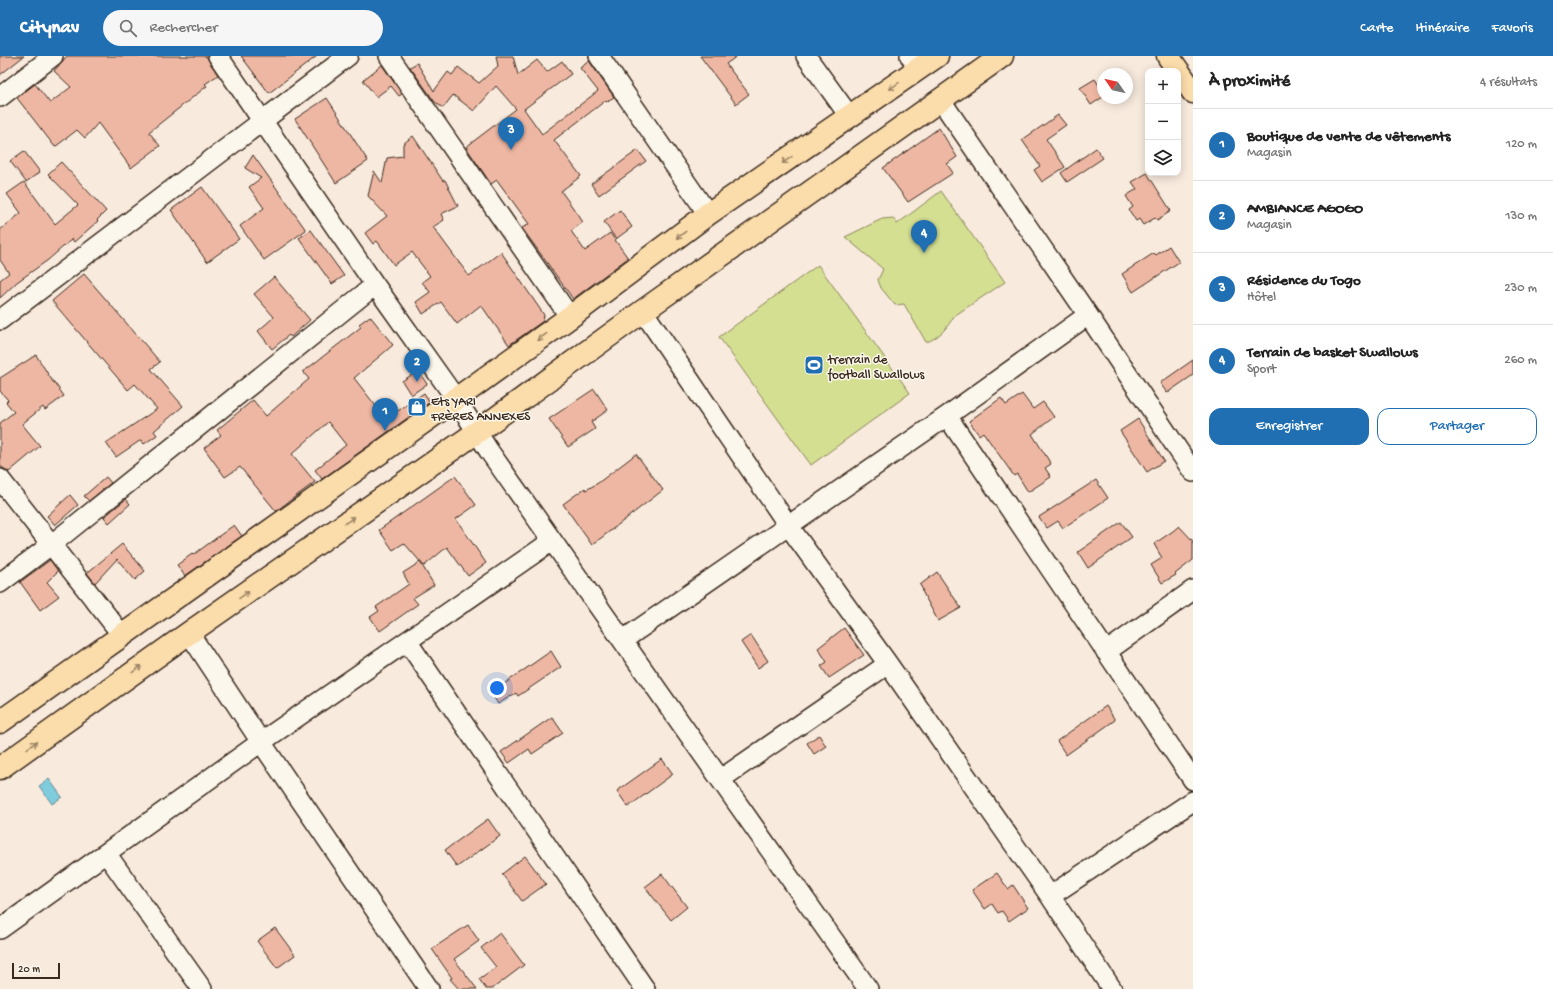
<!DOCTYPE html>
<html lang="fr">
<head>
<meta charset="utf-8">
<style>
	:root { --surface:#fff; --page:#f6f6f6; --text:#222; --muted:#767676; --line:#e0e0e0; --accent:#1f6fb2 }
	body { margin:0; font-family:"Gochi Hand",sans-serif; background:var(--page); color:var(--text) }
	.controls { position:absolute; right:12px; top:12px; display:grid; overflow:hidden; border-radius:8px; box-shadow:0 2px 10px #0003 }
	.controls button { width:36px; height:36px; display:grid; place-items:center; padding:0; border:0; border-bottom:1px solid var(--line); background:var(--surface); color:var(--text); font:20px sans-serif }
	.compass { position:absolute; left:1097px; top:12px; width:36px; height:36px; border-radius:50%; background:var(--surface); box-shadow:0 2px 10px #0003; rotate:304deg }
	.scale { position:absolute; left:12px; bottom:10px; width:48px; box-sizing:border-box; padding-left:4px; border:2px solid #3b2a1e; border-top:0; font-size:11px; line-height:14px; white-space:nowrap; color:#3b2a1e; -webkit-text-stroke:3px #fbf7ec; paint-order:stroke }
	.you { position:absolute; left:497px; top:632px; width:14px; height:14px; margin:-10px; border:3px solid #fff; border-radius:50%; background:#1a73e8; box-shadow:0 0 0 6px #1a73e833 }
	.badge { display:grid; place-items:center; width:26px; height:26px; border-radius:50%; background:var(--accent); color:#fff; font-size:13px; font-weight:700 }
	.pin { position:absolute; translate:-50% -33px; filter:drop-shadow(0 1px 2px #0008) }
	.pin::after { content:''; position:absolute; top:21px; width:14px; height:12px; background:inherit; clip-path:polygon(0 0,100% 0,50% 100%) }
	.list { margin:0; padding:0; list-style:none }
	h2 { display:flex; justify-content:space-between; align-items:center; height:52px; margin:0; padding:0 16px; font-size:17px }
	h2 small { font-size:13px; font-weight:400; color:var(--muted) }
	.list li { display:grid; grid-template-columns:26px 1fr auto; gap:12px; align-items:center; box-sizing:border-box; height:72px; padding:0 16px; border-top:1px solid var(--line) }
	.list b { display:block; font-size:15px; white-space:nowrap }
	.list p { margin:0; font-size:13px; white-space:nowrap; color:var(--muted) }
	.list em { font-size:13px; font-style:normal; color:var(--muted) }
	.actions { display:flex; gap:8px; padding:12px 16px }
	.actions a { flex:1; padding:9px 0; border:1px solid var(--accent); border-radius:12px; text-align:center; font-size:14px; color:var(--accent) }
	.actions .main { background:var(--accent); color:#fff }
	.icon { flex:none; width:22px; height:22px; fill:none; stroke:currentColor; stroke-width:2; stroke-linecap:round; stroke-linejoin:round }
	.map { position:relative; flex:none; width:1193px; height:933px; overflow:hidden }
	header { display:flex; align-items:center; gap:24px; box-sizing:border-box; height:56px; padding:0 20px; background:var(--accent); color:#fff }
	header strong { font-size:19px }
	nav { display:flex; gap:22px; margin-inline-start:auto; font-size:14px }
	.search { width:280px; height:36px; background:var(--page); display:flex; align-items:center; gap:10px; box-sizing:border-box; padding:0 14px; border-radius:22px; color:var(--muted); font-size:15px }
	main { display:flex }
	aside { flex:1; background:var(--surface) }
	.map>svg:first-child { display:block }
	.green { fill:#d4df92; stroke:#888458 }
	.water { fill:#7fccdd; stroke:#648b91 }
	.building { fill:#eeb7a3; stroke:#3b2a1e }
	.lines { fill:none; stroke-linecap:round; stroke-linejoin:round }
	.minor-casing { stroke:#3b2a1e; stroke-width:22 }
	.major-casing { stroke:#3b2a1e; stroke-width:25 }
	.minor { stroke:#fbf7ec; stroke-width:19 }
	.major { stroke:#fbdcab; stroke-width:22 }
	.oneway { stroke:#9b8364 }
	.labels { text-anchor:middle; stroke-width:3; stroke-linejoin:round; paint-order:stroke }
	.poi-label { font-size:13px; fill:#3b2a1e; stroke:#fbf7ec; text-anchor:start }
</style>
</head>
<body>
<header>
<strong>Citynav</strong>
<div class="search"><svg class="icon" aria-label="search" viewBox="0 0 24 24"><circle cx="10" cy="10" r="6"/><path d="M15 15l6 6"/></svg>Rechercher</div>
<nav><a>Carte</a><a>Itinéraire</a><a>Favoris</a></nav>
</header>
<main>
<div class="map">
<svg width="1193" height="933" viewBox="0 0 1193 933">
	<rect width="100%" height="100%" fill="#f8eadd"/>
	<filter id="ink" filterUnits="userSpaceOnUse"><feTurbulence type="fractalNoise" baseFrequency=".025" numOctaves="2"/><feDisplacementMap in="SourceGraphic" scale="8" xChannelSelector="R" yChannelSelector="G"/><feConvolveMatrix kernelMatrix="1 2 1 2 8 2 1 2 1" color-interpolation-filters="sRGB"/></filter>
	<g filter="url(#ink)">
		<path class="green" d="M 941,135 L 1005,226 L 954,260 C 948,271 938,283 926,286 L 904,248 L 895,249 L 881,232 L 878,224 L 883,213 L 845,181 L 882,163 L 893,162 L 897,168 Z
			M 818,209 L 910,337 L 811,409 L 719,281 Z"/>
		<path class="water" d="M 49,723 L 62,741 L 52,748 L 39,730 Z"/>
		<path class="building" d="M 0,0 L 24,0 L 0,19 Z
			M 67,0 L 206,0 L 218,19 L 205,28 L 207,30 L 149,76 L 160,90 L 131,112 L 98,67 L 85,82 L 77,74 L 55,91 L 17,42 L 35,28 L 50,47 L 71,31 L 54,15 Z
			M 241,0 L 317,0 L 269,37 Z
			M 496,0 L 513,0 L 518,19 L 537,4 L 547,16 L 562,5 L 571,18 L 524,53 L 542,78 L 598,35 L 580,12 L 589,5 L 614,41 L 606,46 L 605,45 L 554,84 L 581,120 L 561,135 L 583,166 L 571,175 L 585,195 L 610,177 L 628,202 L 573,243 L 522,172 L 529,168 L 497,124 L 491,128 L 466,91 L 516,53 L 496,30 L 474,55 L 453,39 L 443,52 L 435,46 L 410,11 L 417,7 L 434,35 L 448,16 L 452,19 L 458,11 L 479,27 L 498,10 Z
			M 700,0 L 737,0 L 726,8 L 749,38 L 736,48 Z
			M 382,9 L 402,38 L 399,40 L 391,30 L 376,41 L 363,24 Z
			M 1095,23 L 1103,36 L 1103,41 L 1091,49 L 1080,32 Z
			M 327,42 L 368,105 L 336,127 L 295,63 Z
			M 1058,59 L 1066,69 L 1046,83 L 1065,111 L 1042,126 L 1034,114 L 1040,110 L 1022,84 Z
			M 939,72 L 957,101 L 947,108 L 953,117 L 908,146 L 883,112 Z
			M 413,80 L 443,125 L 445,124 L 458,150 L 441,158 L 444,164 L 433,171 L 469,220 L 501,196 L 544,259 L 543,265 L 509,289 L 481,249 L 457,268 L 441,246 L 423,258 L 416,246 L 430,236 L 422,226 L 430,220 L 412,196 L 394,209 L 377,185 L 373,188 L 365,177 L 387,160 L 368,140 L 374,115 L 382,127 L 387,102 L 403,100 L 403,88 Z
			M 1096,92 L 1103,102 L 1067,126 L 1061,117 Z
			M 638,94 L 646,105 L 599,139 L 591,128 Z
			M 24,95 L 40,116 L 26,126 L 10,105 Z
			M 253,99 L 306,174 L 264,204 L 240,170 L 264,152 L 249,131 L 261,122 L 245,112 Z
			M 61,106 L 106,155 L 97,164 L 98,165 L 74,186 L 72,183 L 48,204 L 17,226 L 0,242 L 0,224 L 9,217 L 0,204 L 0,174 L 21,157 L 7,138 L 24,126 L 55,168 L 78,149 L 48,118 Z
			M 1147,117 L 1171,155 L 1157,164 L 1155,162 L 1143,169 L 1139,163 L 1136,165 L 1129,154 L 1133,151 L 1126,140 L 1137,133 L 1132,126 Z
			M 202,131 L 239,183 L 207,206 L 171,154 Z
			M 620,154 L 632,171 L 616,183 L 604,166 Z
			M 311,174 L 344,220 L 332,228 L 299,182 Z
			M 1169,190 L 1179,206 L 1133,236 L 1122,218 L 1154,197 L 1156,199 Z
			M 84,218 L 160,306 L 151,313 L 183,350 L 154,375 L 157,379 L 144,388 L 141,384 L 116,401 L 106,387 L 157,353 L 135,328 L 128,334 L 52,245 Z
			M 274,221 L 310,264 L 291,281 L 289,279 L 272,293 L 258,275 L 274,261 L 254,238 Z
			M 370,260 L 393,289 L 354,322 L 386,363 L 424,337 L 430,346 L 322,423 L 315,414 L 346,389 L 328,366 L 292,398 L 315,426 L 276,455 L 240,411 L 225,421 L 204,392 L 221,379 L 217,374 L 253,344 L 266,360 L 309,323 L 303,316 L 361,271 L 359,268 Z
			M 36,299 L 53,326 L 54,326 L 64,340 L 45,354 L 43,351 L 22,368 L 40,390 L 9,416 L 0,410 L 0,367 L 14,356 L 6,346 L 8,344 L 0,335 L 0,322 Z
			M 1193,304 L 1193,319 L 1167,337 L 1160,327 Z
			M 418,315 L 427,328 L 411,339 L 402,325 Z
			M 594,333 L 608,354 L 591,366 L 595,373 L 568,391 L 549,363 Z
			M 1022,338 L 1033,353 L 1043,346 L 1054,361 L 1032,378 L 1051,408 L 1045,412 L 1051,421 L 1028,436 L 1017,418 L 1014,420 L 983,376 L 979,379 L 969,365 L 1001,342 L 1006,349 Z
			M 1138,363 L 1164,405 L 1147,416 L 1120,375 Z
			M 636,398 L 663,434 L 592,489 L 563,448 L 585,432 L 586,434 L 598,427 Z
			M 455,420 L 476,449 L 456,463 L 486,507 L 468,520 L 447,491 L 424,510 L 404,487 L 393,494 L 379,474 Z
			M 106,421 L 111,427 L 89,445 L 84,440 Z
			M 1096,424 L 1108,442 L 1063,472 L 1058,465 L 1047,472 L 1039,461 Z
			M 70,439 L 78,449 L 55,469 L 47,460 Z
			M 126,443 L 130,448 L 109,467 L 104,461 Z
			M 1121,466 L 1132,481 L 1088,512 L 1078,496 Z
			M 234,469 L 242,480 L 185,520 L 177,509 L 192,498 L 193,499 Z
			M 1179,470 L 1193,485 L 1193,504 L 1175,518 L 1176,519 L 1162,527 L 1151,509 L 1162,502 L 1154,488 L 1173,475 Z
			M 122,488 L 145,515 L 135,524 L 117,503 L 95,527 L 87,517 Z
			M 50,504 L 58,515 L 47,526 L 59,540 L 40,554 L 20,526 Z
			M 420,506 L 434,529 L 413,542 L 418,548 L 380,575 L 370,561 L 379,555 L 376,551 L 409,528 L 403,517 Z
			M 937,516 L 961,552 L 938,565 L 922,535 L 923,534 L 920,529 Z
			M 844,572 L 864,599 L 829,622 L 821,610 L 827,606 L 818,592 Z
			M 751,579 L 768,605 L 758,612 L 741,586 Z
			M 551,595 L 561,611 L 518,640 L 516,637 L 498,648 L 491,637 Z
			M 1106,650 L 1115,664 L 1066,699 L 1057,685 Z
			M 552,661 L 563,677 L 532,698 L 529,693 L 509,707 L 501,696 Z
			M 819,679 L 826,690 L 814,698 L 807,687 Z
			M 662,703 L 673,718 L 628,751 L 617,735 Z
			M 488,763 L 500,780 L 457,811 L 445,794 Z
			M 525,800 L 546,828 L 522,845 L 502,818 Z
			M 997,817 L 1008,833 L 1013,829 L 1028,852 L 1009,865 L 1002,855 L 998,857 L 992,848 L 985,853 L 972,834 Z
			M 662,818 L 687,851 L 671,864 L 645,831 Z
			M 468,869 L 479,885 L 454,903 L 477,933 L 459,933 L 450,923 L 452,922 L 432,893 Z
			M 275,872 L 295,899 L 277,912 L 257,885 Z
			M 500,877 L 524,909 L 492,933 L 486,933 L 479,923 L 496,911 L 481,892 Z"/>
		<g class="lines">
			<defs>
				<path id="minor" d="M 218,0 L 375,229 L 456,343 L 489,395 L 868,933
					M 389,0 L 570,261
					M 599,0 L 708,158
					M 806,0 L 850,61
					M 910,0 L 919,13
					M 0,41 L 53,0
					M 940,43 L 1088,259 L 1193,416
					M 643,255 L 788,469 L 888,608 L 1050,840 L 1112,933
					M 0,264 L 348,0
					M 947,360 L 1193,724
					M 0,423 L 122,579
					M 0,527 L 52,488 L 375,229
					M 189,577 L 261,686 L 429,933
					M 623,584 L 947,360 L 1088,259
					M 407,585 L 645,933
					M 1106,596 L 1193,534
					M 721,723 L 888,608
					M 106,797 L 202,933
					M 1050,840 L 1193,745
					M 0,873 L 261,686 L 552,485"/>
				<path id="major" d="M 1168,0 L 1193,36
					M 0,666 L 456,343 L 570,261 L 708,158 L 937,0
					M 0,712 L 189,577 L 477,376 L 643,255 L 1002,0"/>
			</defs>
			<use href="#minor" class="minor-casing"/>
			<use href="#major" class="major-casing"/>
			<use href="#minor" class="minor"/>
			<use href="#major" class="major"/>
		</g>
		<defs><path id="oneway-shaft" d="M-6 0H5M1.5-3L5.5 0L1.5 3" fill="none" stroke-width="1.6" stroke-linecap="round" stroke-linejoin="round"/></defs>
		<g class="oneway">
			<use href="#oneway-shaft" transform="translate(894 30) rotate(146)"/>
			<use href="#oneway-shaft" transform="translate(787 104) rotate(145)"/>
			<use href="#oneway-shaft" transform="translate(681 179) rotate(143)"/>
			<use href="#oneway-shaft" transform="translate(542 281) rotate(144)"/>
			<use href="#oneway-shaft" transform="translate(350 464) rotate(-35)"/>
			<use href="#oneway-shaft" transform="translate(244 539) rotate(-35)"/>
			<use href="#oneway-shaft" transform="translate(137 613) rotate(-36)"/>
			<use href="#oneway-shaft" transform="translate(32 689) rotate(-36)"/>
		</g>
	</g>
	<defs>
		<symbol id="stadium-square" viewBox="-11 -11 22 22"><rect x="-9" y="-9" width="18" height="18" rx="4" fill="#1f6fb2" stroke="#fbf7ec"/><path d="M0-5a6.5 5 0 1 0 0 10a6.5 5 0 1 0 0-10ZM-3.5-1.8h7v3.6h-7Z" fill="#fff"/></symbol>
		<symbol id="shop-square" viewBox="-11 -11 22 22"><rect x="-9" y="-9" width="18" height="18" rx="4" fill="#1f6fb2" stroke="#fbf7ec"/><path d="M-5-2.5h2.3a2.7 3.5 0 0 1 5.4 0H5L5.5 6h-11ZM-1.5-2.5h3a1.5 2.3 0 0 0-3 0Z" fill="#fff"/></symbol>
	</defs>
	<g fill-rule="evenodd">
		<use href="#stadium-square" x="803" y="298" width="22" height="22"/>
		<use href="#shop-square" x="406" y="340" width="22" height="22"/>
	</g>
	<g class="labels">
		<g class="poi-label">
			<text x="828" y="307">trerrain de<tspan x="828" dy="15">football Swallows</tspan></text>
			<text x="431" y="349">Ets YARI<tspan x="431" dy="15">FRÈRES ANNEXES</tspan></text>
		</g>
	</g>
</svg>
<div class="controls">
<button>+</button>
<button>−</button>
<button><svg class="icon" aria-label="layers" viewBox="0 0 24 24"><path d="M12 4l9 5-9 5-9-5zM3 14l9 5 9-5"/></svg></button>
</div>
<svg class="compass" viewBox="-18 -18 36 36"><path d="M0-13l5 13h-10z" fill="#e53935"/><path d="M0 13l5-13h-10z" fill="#767676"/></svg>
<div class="scale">20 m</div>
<div class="you"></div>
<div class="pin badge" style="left:385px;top:375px">1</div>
<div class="pin badge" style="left:417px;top:326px">2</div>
<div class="pin badge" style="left:511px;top:94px">3</div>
<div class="pin badge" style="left:924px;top:197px">4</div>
</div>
<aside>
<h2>À proximité<small>4 résultats</small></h2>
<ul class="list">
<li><span class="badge">1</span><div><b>Boutique de vente de vêtements</b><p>Magasin</p></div><em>120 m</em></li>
<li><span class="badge">2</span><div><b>AMBIANCE AGOGO</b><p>Magasin</p></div><em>130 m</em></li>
<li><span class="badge">3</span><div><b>Résidence du Togo</b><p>Hôtel</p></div><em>230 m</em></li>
<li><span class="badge">4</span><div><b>Terrain de basket Swallows</b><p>Sport</p></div><em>260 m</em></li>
</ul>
<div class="actions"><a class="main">Enregistrer</a><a>Partager</a></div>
</aside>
</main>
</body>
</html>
